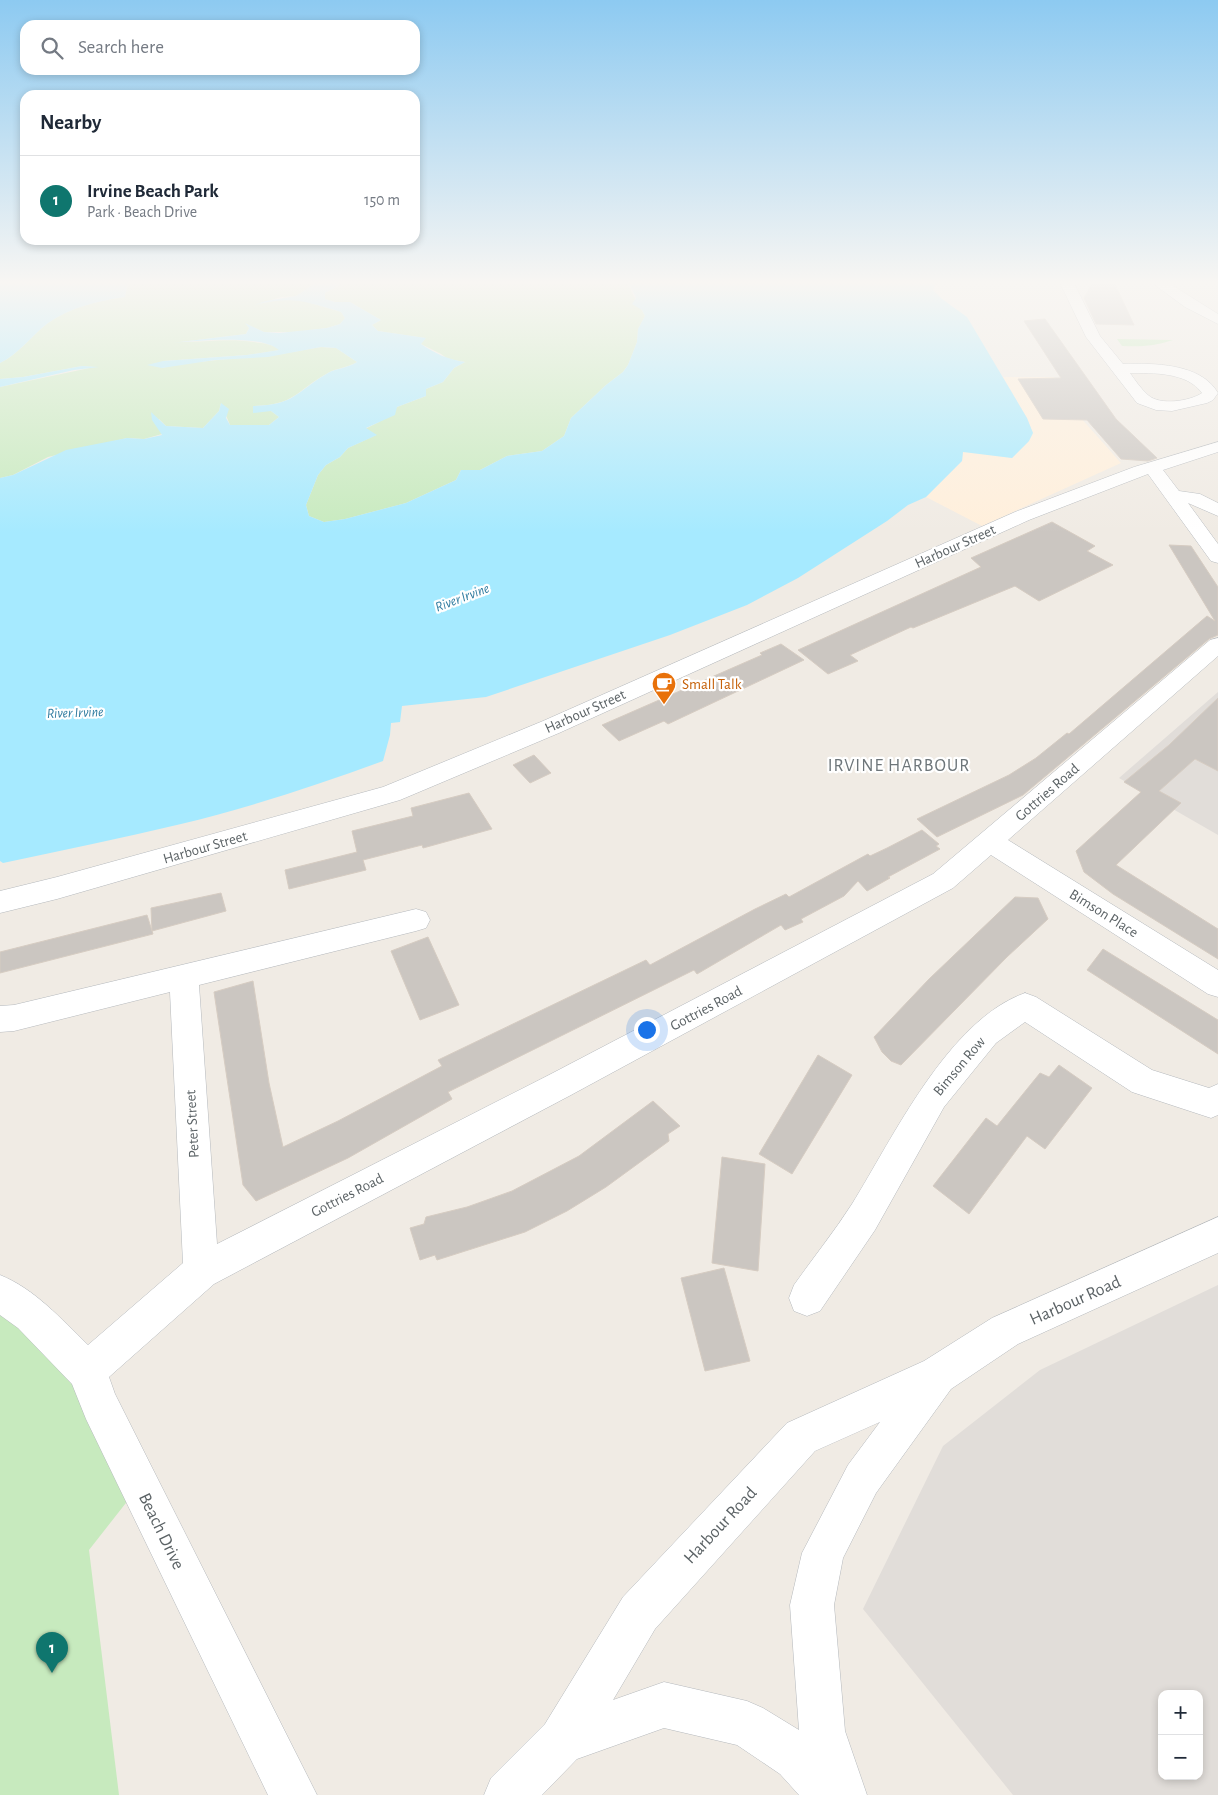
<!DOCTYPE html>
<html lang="en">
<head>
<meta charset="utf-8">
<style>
	:root { --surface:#fff; --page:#f2f2f3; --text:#1f2937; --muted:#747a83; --line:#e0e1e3; --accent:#0f766e }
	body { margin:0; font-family:"Alegreya Sans",sans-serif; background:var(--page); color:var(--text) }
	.controls { position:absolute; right:15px; bottom:15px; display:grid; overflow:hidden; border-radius:10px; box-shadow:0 2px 8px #0003 }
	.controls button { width:45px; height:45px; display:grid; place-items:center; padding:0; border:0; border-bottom:1px solid var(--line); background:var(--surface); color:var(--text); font:25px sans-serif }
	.you { position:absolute; left:646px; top:1029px; width:18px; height:18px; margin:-12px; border:4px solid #fff; border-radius:50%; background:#1a73e8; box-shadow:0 0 0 8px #1a73e833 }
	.badge { display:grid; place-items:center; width:32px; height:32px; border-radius:50%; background:var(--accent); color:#fff; font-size:16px; font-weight:700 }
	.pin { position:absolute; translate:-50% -41px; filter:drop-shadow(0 1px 2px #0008) }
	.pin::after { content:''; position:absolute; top:26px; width:18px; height:15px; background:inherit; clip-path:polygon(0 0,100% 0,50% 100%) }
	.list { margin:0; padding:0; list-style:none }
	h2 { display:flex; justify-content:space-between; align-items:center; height:65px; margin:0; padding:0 20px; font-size:21px }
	h2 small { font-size:16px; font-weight:400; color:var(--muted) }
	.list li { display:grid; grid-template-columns:32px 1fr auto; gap:15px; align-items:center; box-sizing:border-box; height:90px; padding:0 20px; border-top:1px solid var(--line) }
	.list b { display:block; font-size:19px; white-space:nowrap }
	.list p { margin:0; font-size:16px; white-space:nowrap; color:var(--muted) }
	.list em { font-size:16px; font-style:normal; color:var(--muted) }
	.icon { flex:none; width:28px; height:28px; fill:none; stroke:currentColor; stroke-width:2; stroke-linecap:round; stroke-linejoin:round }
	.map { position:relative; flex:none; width:1218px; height:1795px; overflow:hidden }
	.search { position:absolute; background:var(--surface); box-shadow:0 2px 8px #0003; left:20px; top:20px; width:400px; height:55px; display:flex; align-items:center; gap:12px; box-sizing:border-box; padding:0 18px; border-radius:15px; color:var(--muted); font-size:19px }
	.panel { position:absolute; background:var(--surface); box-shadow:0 2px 8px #0003; left:20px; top:90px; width:400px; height:155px; border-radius:15px }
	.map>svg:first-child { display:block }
	.commercial { fill:#ffefdb }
	.industrial { fill:#e1ddd9; fill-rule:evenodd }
	.green { fill:#c7eabe }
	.water { fill:#a6eaff }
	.building { fill:#cbc6c1; stroke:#d6ccc2 }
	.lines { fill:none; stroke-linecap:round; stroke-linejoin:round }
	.minor-casing { stroke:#b5b9bd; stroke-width:1 }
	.minor { fill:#fff; fill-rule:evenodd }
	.labels { text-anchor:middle; stroke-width:4.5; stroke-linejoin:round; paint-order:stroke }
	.far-water-label { font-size:14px; font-style:italic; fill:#307ca0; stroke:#fff }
	.street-label { font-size:15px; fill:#5c6366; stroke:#fff }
	.food-label { font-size:15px; fill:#c56008; stroke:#fff; text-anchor:start }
	.quarter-label { font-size:18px; letter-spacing:1px; fill:#6d7579; stroke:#fff }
	.near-street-label { font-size:18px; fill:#5c6366; stroke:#fff }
</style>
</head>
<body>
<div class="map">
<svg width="1218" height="1795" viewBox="0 0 1218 1795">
	<rect width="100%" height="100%" fill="#f0ebe4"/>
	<path class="commercial" d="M 1003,377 L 1054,377 L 1072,408 L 1121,463 L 982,526 L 926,497 L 962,461 L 963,451 L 1012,458 L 1029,441 L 1033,433 L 1027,418 Z"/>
	<path class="industrial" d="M 1218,692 L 1218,835 L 1119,778 Z
		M 1218,1285 L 1218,1795 L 1013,1795 L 863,1609 L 943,1446 L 1040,1370 ZM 1162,1694 L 1199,1694 L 1199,1776 L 1162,1776 Z"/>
	<path class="green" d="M 128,282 L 308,282 L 315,284 L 296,296 L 281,297 L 259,304 L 283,299 L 297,299 L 341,312 L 345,318 L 340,324 L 327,328 L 295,332 L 264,332 L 246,324 L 249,328 L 246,334 L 180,342 C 205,342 229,338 254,342 C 265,344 271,343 280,350 L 247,355 L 163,361 L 162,368 L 179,364 L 286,353 L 321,347 L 336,348 L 357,362 C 347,368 336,368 328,373 C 295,391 296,405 253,406 L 271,411 L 279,417 L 269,425 L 230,425 L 221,403 L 219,411 L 203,428 L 166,426 L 159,419 L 158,427 L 162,434 L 144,439 L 127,438 L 48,457 L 13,475 L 0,478 L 0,387 L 94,367 L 82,366 L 23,377 L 0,379 L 0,363 C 19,354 31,336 48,323 C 71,307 97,301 125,297 Z
		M 345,282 L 628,282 L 632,293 L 645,316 L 638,329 L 637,342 L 628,365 L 623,372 L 606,385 L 571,418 L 564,436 L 542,451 L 507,456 L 480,470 L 461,470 L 456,480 L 406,503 L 345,519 L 324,522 L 309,516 L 306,505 L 318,475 L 326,465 L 340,457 L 348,448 L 376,435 L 365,429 L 379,422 L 397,407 L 426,396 L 426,389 L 443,382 L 454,368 L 465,362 L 448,359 L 441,354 L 421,344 L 425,338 L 378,331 L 372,325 L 381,320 L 350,302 L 335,302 L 325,299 L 325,293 Z
		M 1117,339 L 1173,340 C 1155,346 1141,347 1122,346 Z
		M 0,1311 L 61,1346 L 140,1485 L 89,1550 L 119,1795 L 0,1795 Z"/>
	<path class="water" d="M 0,282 L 128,282 L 125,297 C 98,301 71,307 48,323 C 31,336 19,354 0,363 Z
		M 308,282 L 345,282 L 325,293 L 325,299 L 335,302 L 350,302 L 381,320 L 372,325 L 378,331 L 426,338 L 421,344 C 434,353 449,360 465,362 L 454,368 L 443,382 L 426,389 L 426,396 L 397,407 L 395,415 L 366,428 L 377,435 L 348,448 L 340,457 L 326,465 L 318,475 L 306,505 L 309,516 L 324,522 L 345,519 L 406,503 L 456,480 L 461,470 L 480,470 L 507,456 L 542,451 L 564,436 L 571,418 L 606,385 L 623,372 L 628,365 L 637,342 L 638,329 L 645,316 L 642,310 L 632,304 L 636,298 L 628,282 L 937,282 L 933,290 L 942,299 L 967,317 L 1027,418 L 1033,433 L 1029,441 L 1012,458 L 963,452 L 962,461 L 926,497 L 908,505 L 887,521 L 798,578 L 747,605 L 670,635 L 486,697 L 402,706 L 400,722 L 391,723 L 390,735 L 383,761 C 317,785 248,808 181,824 C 122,838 63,850 3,863 L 0,861 L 0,478 L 13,475 L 66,450 L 127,438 L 144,439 L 162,435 L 152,420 L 151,412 L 166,426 L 203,428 L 219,411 L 221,403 L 229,409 L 226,418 L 230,425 L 269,425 L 279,417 L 271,411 L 253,413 L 253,406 C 296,405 295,392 328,373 C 337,368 348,368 357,362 L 336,348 L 321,347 L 268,357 L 215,360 L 162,368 L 147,365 L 163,361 L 247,355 L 279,350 C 262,334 196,341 172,343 L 246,334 L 249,328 L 245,323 L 264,332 L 279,333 L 327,328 L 340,324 L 345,318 L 341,312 C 302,301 295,296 254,305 L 266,301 L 296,296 L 314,284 Z
		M 82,366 L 99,367 L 74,370 L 0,387 L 0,379 L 23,377 Z"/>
	<path class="building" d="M 1093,282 L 1114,282 L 1134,325 L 1096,324 L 1084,298 Z
		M 1045,319 L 1116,419 L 1157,458 L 1148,461 L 1121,459 L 1087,420 L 1043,419 L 1018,379 L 1061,378 L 1024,321 Z
		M 1052,522 L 1095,546 L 1087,551 L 1113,565 L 1039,601 L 1015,586 L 913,628 L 911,627 L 850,655 L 858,661 L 828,674 L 798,650 L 981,567 L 971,558 Z
		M 1169,545 L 1191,546 L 1218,587 L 1218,635 L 1209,639 L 1023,795 L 937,837 L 917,819 L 1009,775 L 1036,758 L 1067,733 L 1069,734 L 1207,616 L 1215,621 Z
		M 781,644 L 804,660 L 668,724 L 664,721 L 619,741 L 602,725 L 762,655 L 760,653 Z
		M 1218,698 L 1218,771 L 1195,759 L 1159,791 L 1181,803 L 1116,865 L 1218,929 L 1218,959 L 1113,894 L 1084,872 L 1076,851 L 1141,792 L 1124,782 L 1169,745 Z
		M 534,755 L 551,773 L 530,783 L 513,765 Z
		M 469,793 L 492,829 L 423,848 L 422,845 L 363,860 L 366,870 L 289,889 L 285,870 L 357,852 L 352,831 L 413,816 L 411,808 Z
		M 922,830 L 939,844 L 936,846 L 940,849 L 888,877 L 890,878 L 867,891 L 858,881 L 844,896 L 801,919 L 803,922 L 785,930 L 781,925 L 697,974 L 694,970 L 448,1092 L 452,1099 L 348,1158 L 256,1201 L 243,1185 L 214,992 L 253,981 L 269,1083 L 283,1147 L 338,1121 L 442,1066 L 438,1060 L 646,960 L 650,965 L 755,909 L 786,894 L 789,897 L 868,854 L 870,856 L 887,848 Z
		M 221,893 L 226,911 L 152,931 L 151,908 Z
		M 1015,897 L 1038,898 L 1048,919 L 1007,957 L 901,1065 L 891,1061 L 882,1052 L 874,1037 L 929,979 Z
		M 147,915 L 153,934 L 0,973 L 0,952 Z
		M 428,937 L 459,1005 L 420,1020 L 391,951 Z
		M 1103,949 L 1218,1020 L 1218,1054 L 1087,970 Z
		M 818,1055 L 852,1075 L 792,1174 L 759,1154 Z
		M 1059,1065 L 1092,1088 L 1045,1149 L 1027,1136 L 969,1214 L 933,1186 L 986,1118 L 997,1126 L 1040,1073 L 1049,1077 Z
		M 653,1101 L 680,1126 L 668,1134 L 669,1141 L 606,1187 L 567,1211 L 525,1232 L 437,1260 L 435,1255 L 420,1260 L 410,1228 L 424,1224 L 426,1217 L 467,1207 L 512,1191 L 579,1156 Z
		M 722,1157 L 765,1164 L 758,1271 L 712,1263 Z
		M 724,1268 L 750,1361 L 705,1371 L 681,1278 Z"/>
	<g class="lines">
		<defs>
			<path id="minor" d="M 1062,282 L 1076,282 L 1075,285 L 1100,336 L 1123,364 C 1153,363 1201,363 1218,393 L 1213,400 L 1207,403 L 1172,411 L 1156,410 L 1137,403 L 1086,337 L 1061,285 ZM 1130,373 C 1153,373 1187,372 1202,393 C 1190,401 1160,406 1148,395 C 1141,389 1135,380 1130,373 Z
				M 1151,282 L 1167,282 L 1218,314 L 1218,324 L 1185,307 Z
				M 1218,442 L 1218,452 L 1163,470 L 1179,491 L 1200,494 L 1218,503 L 1218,516 L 1188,503 L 1218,544 L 1218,563 L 1211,561 L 1148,474 L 1029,520 L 559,733 L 400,800 L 57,899 L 0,913 L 0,891 L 57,877 L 383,787 L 543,721 L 1015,512 L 1134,467 Z
				M 1218,638 L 1218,656 L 1008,840 L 1218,970 L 1218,997 L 1208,994 L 991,855 L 953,888 L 571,1095 L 214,1284 L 109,1377 L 115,1394 L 317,1795 L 268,1795 L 86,1419 L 72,1384 L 18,1328 L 0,1315 L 0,1275 C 35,1289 61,1319 88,1345 L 183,1263 L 170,992 L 14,1031 L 0,1032 L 0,1006 L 14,1005 L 416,909 L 426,912 L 430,920 L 426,928 L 416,931 L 199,985 L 217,1244 L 549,1075 L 933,874 L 1210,640 Z
				M 1025,993 L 1036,997 L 1152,1070 L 1209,1088 L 1218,1084 L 1218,1115 L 1211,1118 L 1132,1092 L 1025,1022 L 996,1043 L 944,1107 L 875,1230 L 820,1311 L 807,1316 L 794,1311 L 789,1298 L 794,1285 C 813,1258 834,1232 852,1204 C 893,1138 948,1020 1025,993 Z
				M 1218,1217 L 1218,1253 L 1018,1344 L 951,1389 L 876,1493 L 843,1558 L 834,1605 L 845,1731 L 867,1795 L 799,1795 L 780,1774 L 737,1745 L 664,1728 L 577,1759 L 542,1795 L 484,1795 L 491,1778 L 545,1724 L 623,1597 L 787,1423 L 924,1361 L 992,1318 ZM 880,1422 L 848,1465 L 802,1553 L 790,1605 L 799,1730 L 763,1708 L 747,1701 L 664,1682 L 613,1700 L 655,1629 L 815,1451 Z"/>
		</defs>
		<use href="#minor" class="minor-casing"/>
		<use href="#minor" class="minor"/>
	</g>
	<linearGradient id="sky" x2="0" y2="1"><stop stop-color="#8dcaf1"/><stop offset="0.53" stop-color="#f8f6f3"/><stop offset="1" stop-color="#f8f6f3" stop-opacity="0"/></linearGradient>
	<rect width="1218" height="533" fill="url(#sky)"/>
	<defs>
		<symbol id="cafe-pin" viewBox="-11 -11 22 30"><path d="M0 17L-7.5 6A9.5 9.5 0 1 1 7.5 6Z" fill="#e8710a" stroke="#fff"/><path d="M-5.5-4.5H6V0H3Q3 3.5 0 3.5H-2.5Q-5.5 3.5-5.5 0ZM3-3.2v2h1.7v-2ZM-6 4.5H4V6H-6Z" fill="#fff"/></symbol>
	</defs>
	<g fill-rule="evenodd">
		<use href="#cafe-pin" x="650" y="670" width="28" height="38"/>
	</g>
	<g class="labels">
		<g class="far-water-label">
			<text transform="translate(462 597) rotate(-21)" y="5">River Irvine</text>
			<text transform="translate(75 712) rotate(-2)" y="5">River Irvine</text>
		</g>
		<g class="street-label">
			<text transform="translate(955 546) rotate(-24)" y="5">Harbour Street</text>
			<text transform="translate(585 711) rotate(-24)" y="5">Harbour Street</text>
			<text transform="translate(1047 792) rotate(-41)" y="5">Gottries Road</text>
			<text transform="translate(205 847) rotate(-16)" y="5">Harbour Street</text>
			<text transform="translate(1104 913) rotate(32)" y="5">Bimson Place</text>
			<text transform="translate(706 1008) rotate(-28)" y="5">Gottries Road</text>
			<text transform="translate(959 1066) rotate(-50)" y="5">Bimson Row</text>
			<text transform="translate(192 1124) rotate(-93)" y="5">Peter Street</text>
			<text transform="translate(347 1195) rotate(-27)" y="5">Gottries Road</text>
		</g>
		<g class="food-label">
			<text x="682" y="689">Small Talk</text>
		</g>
		<g class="quarter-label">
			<text x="899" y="771">IRVINE HARBOUR</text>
		</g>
		<g class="near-street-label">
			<text transform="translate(1075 1300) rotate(-24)" y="6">Harbour Road</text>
			<text transform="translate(720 1525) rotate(-47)" y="6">Harbour Road</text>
			<text transform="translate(162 1531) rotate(64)" y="6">Beach Drive</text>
		</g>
	</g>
</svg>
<div class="controls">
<button>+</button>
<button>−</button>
</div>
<div class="you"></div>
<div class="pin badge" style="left:52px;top:1673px">1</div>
<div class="search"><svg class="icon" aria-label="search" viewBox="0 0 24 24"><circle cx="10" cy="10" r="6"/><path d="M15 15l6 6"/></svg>Search here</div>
<section class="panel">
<h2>Nearby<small></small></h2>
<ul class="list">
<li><span class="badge">1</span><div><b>Irvine Beach Park</b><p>Park · Beach Drive</p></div><em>150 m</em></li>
</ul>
</section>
</div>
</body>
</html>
